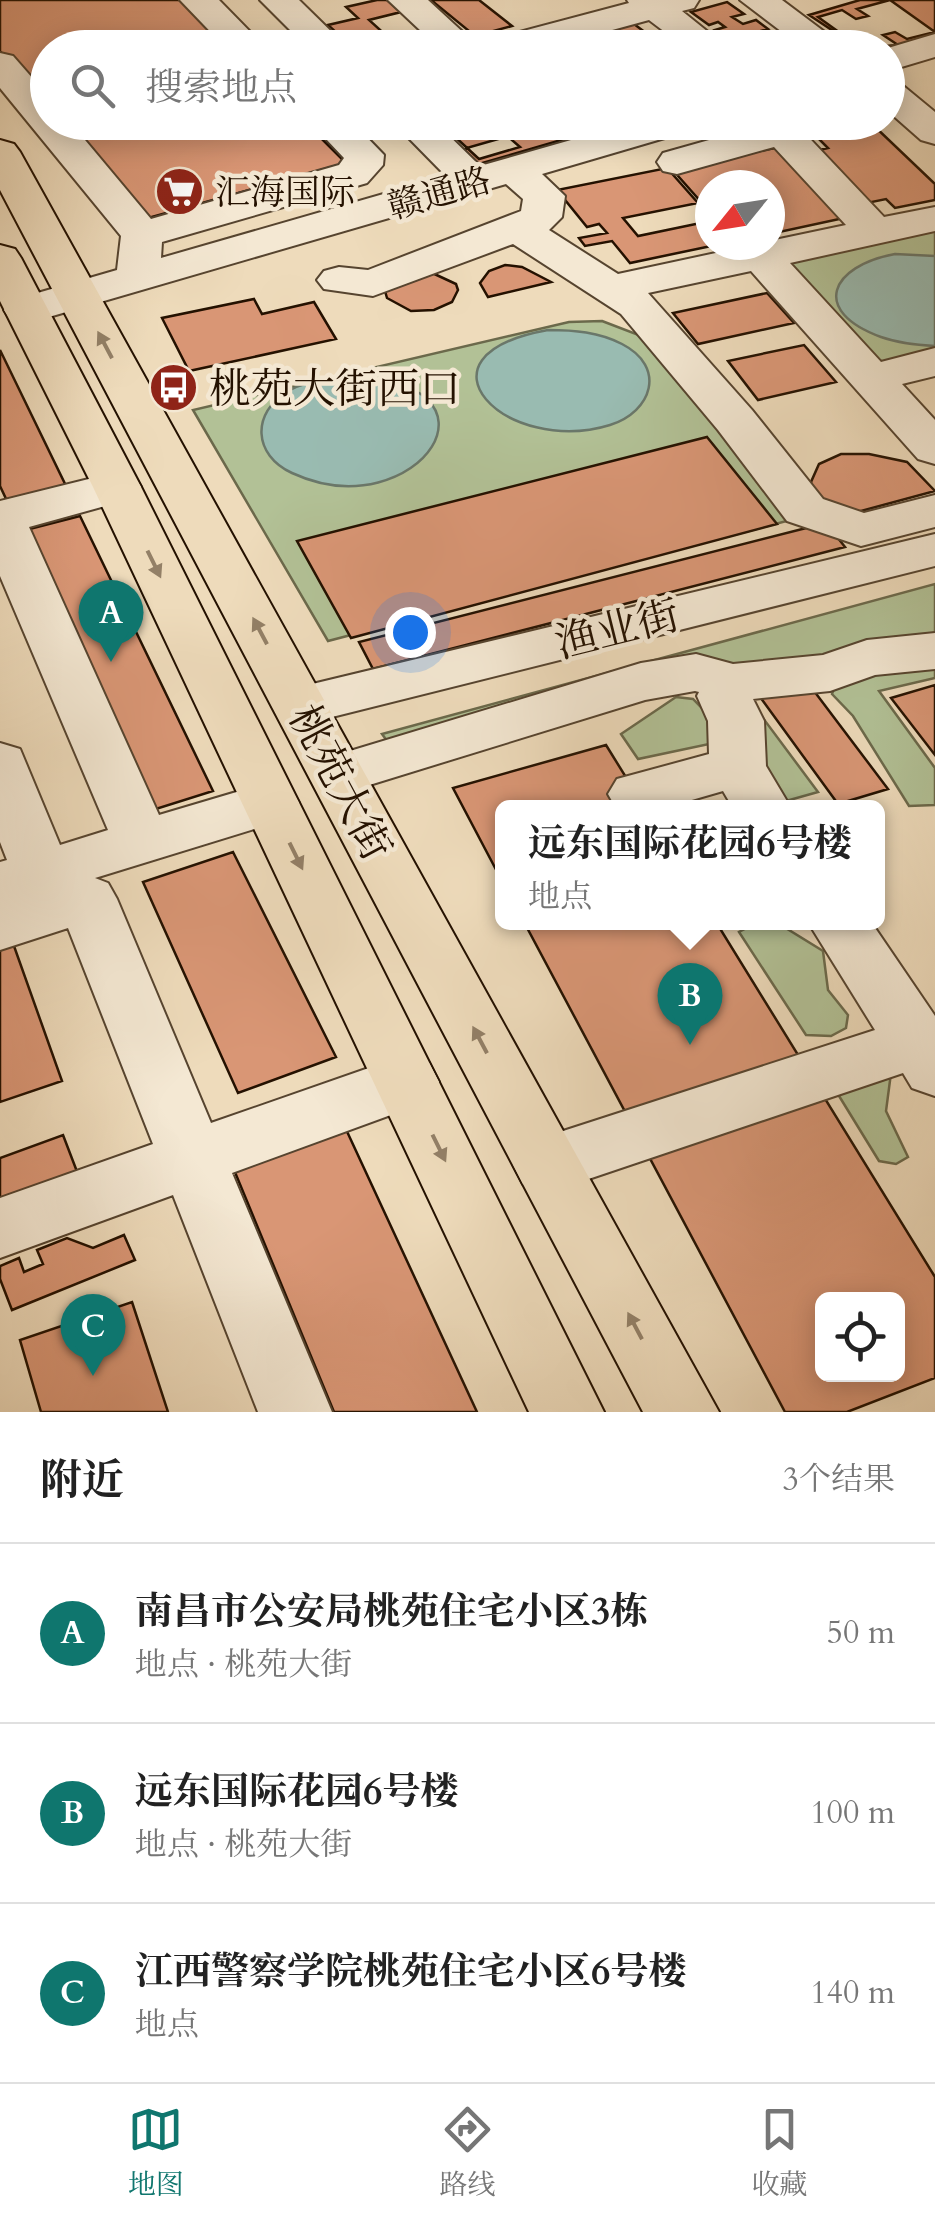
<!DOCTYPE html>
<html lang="zh">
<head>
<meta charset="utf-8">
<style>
	:root { --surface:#fff; --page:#f6f6f6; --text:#222; --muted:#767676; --line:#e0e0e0; --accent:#0f766e }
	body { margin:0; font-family:Cardo,"Noto Serif SC",serif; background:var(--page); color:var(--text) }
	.controls { position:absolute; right:30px; bottom:30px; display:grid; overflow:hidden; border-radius:15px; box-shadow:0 5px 25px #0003 }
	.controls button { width:90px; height:90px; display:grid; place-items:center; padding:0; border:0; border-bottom:2px solid var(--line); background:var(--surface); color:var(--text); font:50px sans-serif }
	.compass { position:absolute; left:695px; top:170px; width:90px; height:90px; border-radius:50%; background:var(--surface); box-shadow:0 5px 25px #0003; rotate:240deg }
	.you { position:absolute; left:410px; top:632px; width:35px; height:35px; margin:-25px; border:8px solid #fff; border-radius:50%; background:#1a73e8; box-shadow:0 0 0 15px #1a73e833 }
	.badge { display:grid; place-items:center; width:65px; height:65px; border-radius:50%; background:var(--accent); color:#fff; font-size:32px; font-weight:700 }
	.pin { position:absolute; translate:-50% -82px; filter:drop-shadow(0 2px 5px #0008) }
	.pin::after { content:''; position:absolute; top:52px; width:35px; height:30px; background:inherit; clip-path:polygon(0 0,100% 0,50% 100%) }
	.popup { position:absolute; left:495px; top:800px; width:390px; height:130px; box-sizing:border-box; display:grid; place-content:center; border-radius:15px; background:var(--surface); filter:drop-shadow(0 2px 8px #0005); font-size:32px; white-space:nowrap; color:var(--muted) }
	.popup b { font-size:38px; color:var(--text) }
	.popup::after { content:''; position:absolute; left:50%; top:100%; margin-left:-20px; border:20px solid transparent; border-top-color:var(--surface) }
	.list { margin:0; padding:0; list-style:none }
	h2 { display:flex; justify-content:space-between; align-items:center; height:130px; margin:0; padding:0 40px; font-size:42px }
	h2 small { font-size:32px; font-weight:400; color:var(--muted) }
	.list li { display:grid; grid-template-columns:65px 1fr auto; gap:30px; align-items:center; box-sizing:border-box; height:180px; padding:0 40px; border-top:2px solid var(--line) }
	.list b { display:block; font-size:38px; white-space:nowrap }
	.list p { margin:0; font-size:32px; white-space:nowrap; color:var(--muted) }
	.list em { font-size:32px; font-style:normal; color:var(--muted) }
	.icon { flex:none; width:55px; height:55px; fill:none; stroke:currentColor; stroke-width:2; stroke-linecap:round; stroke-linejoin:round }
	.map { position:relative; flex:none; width:935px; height:1412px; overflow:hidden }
	.search { position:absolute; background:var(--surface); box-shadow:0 5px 25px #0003; left:30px; right:30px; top:30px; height:110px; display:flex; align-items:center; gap:25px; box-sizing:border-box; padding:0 35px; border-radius:55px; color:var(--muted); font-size:38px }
	.sheet { height:670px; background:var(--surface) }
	nav { display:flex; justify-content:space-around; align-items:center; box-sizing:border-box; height:140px; border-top:2px solid var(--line); background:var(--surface); font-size:28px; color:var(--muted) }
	nav a { display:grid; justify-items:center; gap:5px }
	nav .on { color:var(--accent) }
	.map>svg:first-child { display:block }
	.green { fill:#b2c196; stroke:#6b694b; stroke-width:2.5 }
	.water { fill:#99bbb1; stroke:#6a776a; stroke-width:2.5 }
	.building { fill:#d99675; stroke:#241100; stroke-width:2.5; fill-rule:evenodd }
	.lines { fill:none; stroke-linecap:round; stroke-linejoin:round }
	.minor-casing { stroke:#56442f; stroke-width:4 }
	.major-casing { stroke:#241100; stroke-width:4 }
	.minor { fill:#f4e8d3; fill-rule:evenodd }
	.major { fill:#eedbbb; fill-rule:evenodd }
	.oneway { fill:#938067 }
	.labels { text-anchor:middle; stroke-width:9; stroke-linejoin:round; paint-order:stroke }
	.far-poi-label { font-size:35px; fill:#241100; stroke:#f4e8d3; text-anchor:start }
	.far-street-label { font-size:35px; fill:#241100; stroke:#f4e8d3 }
	.poi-label { font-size:42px; fill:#241100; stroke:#f4e8d3; text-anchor:start }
	.street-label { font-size:42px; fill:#241100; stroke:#f4e8d3 }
</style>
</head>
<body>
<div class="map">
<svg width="935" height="1412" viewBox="0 0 935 1412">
	<rect width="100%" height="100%" fill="#eedbbb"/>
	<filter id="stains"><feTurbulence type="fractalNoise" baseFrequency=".002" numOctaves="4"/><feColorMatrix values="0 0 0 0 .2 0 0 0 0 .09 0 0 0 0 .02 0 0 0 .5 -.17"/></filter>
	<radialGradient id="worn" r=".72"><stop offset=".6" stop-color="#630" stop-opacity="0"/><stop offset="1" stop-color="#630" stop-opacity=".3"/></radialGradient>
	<path class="green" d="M 935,230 L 935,354 L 879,368 L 782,260 Z
		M 602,321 L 644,337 L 798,518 L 328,641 L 193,410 L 569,322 Z
		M 935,584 L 935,640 L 846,650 L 778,669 L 393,749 L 382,734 Z
		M 935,659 L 935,678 L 879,691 L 935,768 L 935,805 L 909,806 L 853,716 L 832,694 L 837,681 Z
		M 676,697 L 693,699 L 718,725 L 714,743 L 638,759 L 621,734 Z
		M 742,700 L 751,702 L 818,792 L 779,803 Z
		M 758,922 L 784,927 L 823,951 L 828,990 L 848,1015 L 846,1028 L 831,1036 L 806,1035 L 739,932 Z
		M 891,1073 L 886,1111 L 908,1157 L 896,1164 L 879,1161 L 828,1078 Z"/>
	<path class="water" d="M 895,254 L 935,256 L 935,346 C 916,345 898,343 881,337 C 810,311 830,266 895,254 Z
		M 548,330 C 574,330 599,332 622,344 C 667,367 652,412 610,425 C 507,457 403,356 548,330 Z
		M 340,376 C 524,377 417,531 292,473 C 253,455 251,413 288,391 C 304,382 322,380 340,376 Z"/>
	<path class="building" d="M 0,0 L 181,0 L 229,48 L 48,48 L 48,108 L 0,51 Z
		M 377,0 L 387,0 L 401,12 L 369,20 L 400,48 L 353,48 L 328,25 L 358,18 L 346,7 Z
		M 431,0 L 479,0 L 512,26 L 475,36 Z
		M 860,0 L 935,0 L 935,35 L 888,49 L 859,48 L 809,15 Z
		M 890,0 L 935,32 L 907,39 L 895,32 L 883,35 L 898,45 L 861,48 L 818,17 L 842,10 L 856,19 L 868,16 L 857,9 Z
		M 727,2 L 744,14 L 732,17 L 743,24 L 756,20 L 768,29 L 754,33 L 764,39 L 778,35 L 791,44 L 739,48 L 737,46 L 747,43 L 741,38 L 730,41 L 715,30 L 725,27 L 718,22 L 709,25 L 691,12 Z
		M 634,24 L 666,48 L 617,48 L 599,34 Z
		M 59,122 L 305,122 L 346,163 L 141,220 Z
		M 439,122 L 491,122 L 520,147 L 479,159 Z
		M 558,122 L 623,122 L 479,164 L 463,149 Z
		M 826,122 L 870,122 L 935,184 L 935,200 L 895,208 L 886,199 L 867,203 L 815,151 L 828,148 L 811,131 L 832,127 Z
		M 775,148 L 844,218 L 770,234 L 770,185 L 710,185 L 710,212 L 671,168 Z
		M 667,168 L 698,203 L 623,218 L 638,236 L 710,221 L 710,245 L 716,245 L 630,263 L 612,241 L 585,246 L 579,238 L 607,233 L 599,224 L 587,227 L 557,190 Z
		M 505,265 L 522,267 L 551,282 L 488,297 L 480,283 L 489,271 Z
		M 428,271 L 456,284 L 458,290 L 452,302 L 434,310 L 411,311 L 387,298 L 385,291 Z
		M 767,293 L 794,323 L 698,344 L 673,313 Z
		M 254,299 L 262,314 L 314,302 L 336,339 L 189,371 L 162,318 Z
		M 804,345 L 836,382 L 758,400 L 728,361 Z
		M 0,350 L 67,488 L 8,503 L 0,486 Z
		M 707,437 L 777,524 L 351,638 L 297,541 Z
		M 841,454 L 869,454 L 907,462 L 935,491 L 835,518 L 813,498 L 811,482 L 819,464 Z
		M 80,516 L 213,791 L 140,814 L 14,533 Z
		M 826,523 L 845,547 L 373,669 L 359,642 Z
		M 808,683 L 888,789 L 838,804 L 760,697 Z
		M 935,685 L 935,755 L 891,698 Z
		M 606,745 L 645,808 L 502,808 L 502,881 L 453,788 Z
		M 233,852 L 336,1057 L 238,1093 L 143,882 Z
		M 524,922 L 716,922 L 935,1277 L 935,1378 L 847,1412 L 785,1412 ZM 822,1300 L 898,1300 L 898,1374 L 822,1374 Z
		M 9,932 L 62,1081 L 0,1102 L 0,934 Z
		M 344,1125 L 477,1412 L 334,1412 L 232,1165 Z
		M 63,1135 L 81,1182 L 0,1212 L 0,1158 Z
		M 124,1235 L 135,1260 L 12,1310 L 0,1279 L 0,1266 L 19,1258 L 24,1272 L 43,1264 L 37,1250 L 67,1238 L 93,1248 Z
		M 132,1302 L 168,1412 L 41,1412 L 20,1340 Z"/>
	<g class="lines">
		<defs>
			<path id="minor" d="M 180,0 L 219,0 L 266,48 L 226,48 Z
				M 260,0 L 299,0 L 348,48 L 308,48 Z
				M 388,0 L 428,0 L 480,48 L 439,48 Z
				M 627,0 L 699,0 L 694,8 L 682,11 L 728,48 L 686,48 L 649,20 L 546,48 L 484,48 L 489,40 L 629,3 Z
				M 740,0 L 782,0 L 846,48 L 803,48 Z
				M 935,34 L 935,57 L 888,71 L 888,48 Z
				M 0,53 L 13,56 L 48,96 L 48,122 L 70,122 L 151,219 L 339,165 L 344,158 L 310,122 L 352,122 L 384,155 L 383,165 L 367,183 L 162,242 L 161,258 L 446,176 L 393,122 L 435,122 L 480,166 L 634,122 L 697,122 L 692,130 L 542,174 L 565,196 L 562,217 L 549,230 L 618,274 L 753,245 L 770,245 L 770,241 L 846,225 L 774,147 L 677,174 L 663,171 L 657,162 L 663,153 L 773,122 L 796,124 L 884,217 L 935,207 L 935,231 L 790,263 L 881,362 L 935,348 L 935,376 L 902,384 L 935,420 L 935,464 L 918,459 L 751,271 L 648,293 L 752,410 L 823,499 L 864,513 L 935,495 L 935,527 L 861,546 L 787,521 L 718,430 L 621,314 L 513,244 L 373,296 L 324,289 L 317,280 L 324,271 L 339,267 L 368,270 L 521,211 L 523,199 L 506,184 L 42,319 L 26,323 L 10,319 L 4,310 L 10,301 L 117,270 L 121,236 L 0,88 Z
				M 888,81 L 901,84 L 935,112 L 935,144 L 921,140 L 888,111 Z
				M 117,472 L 134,476 L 141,487 L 134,498 L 29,527 L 159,815 L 270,782 L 290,788 L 299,803 L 290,818 L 95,878 L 108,883 L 117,899 L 211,1123 L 406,1055 L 429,1063 L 439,1082 L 429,1101 L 232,1173 L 332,1412 L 258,1412 L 173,1195 L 0,1258 L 0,1198 L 153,1144 L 68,928 L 0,950 L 0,862 L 7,860 L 0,842 L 0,743 L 20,749 L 60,845 L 108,830 L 0,576 L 0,501 Z
				M 935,534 L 935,566 L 300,725 L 281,720 L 272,706 L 281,692 L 300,687 Z
				M 935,633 L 935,669 L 875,675 L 830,691 L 753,699 L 764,721 L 766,766 L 791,808 L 733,808 L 723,791 L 664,808 L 616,808 L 608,794 L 617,779 L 709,754 L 708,721 L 697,696 L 699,692 L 695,691 L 645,700 L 337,795 L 317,789 L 309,775 L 317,761 L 641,663 L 696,654 L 733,664 L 823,655 L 867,640 Z
				M 808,922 L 871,922 L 935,1016 L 935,1096 L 912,1088 L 903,1073 L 547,1193 L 523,1184 L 513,1164 L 523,1144 L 875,1030 Z"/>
			<path id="major" d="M 0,140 L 14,144 L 20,152 L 719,1412 L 643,1412 L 0,190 Z
				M 0,245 L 15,249 L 21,258 L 141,487 L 604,1412 L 529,1412 L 93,487 L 0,301 Z"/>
		</defs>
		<use href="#minor" class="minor-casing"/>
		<use href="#major" class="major-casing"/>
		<use href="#minor" class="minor"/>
		<use href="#major" class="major"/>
	</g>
	<defs><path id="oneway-solid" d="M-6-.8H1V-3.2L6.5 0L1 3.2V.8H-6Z" transform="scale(2.5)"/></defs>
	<g class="oneway">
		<use href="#oneway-solid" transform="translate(105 345) rotate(-118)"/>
		<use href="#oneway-solid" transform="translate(154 564) rotate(64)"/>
		<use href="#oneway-solid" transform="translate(260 631) rotate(-118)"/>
		<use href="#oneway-solid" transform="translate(296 856) rotate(64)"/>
		<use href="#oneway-solid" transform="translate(480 1040) rotate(-118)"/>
		<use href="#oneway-solid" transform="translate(439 1148) rotate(64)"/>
		<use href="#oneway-solid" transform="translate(635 1326) rotate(-118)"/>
	</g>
	<defs>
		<symbol id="supermarket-disc" viewBox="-11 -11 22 22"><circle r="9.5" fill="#8f2418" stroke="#f4e8d3"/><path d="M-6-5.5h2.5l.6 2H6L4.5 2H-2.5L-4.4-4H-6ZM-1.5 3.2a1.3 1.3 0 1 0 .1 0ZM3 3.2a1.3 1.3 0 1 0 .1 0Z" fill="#fff"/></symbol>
		<symbol id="bus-disc" viewBox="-11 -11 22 22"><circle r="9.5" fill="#8f2418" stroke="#f4e8d3"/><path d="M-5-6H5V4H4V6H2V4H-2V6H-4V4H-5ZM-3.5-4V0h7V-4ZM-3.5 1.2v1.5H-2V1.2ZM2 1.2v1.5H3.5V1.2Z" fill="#fff"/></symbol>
	</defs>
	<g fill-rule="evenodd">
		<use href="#supermarket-disc" x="152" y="164" width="55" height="55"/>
		<use href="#bus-disc" x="146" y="360" width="55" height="55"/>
	</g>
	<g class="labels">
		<g class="far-poi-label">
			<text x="215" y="204">汇海国际</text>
		</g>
		<g class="far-street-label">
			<text transform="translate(439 193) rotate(-16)" y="12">赣通路</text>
		</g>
		<g class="poi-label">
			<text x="209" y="403">桃苑大街西口</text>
		</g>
		<g class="street-label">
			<text transform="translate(617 628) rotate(-14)" y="15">渔业街</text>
			<text transform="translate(341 782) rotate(62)" y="15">桃苑大街</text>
		</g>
	</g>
	<rect width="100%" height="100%" filter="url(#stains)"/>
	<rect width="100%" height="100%" fill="url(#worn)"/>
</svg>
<div class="controls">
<button><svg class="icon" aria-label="locate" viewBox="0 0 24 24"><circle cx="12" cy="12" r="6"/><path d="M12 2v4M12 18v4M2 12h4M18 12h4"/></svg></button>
</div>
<svg class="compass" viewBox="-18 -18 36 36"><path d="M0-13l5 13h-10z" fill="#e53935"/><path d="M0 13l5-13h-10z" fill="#767676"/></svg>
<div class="you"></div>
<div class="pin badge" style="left:111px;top:662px">A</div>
<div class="pin badge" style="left:690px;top:1045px">B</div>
<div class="popup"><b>远东国际花园6号楼</b>地点</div>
<div class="pin badge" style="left:93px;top:1376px">C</div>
<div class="search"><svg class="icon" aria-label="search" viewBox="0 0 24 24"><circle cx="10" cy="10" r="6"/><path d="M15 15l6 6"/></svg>搜索地点</div>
</div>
<section class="sheet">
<h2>附近<small>3个结果</small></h2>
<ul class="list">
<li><span class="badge">A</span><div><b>南昌市公安局桃苑住宅小区3栋</b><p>地点 · 桃苑大街</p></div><em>50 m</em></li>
<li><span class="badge">B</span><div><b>远东国际花园6号楼</b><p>地点 · 桃苑大街</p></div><em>100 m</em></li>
<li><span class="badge">C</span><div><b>江西警察学院桃苑住宅小区6号楼</b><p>地点</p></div><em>140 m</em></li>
</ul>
</section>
<nav>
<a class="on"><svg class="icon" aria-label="map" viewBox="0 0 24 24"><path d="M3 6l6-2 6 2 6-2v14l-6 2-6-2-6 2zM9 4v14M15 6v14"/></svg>地图</a>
<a><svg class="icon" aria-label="directions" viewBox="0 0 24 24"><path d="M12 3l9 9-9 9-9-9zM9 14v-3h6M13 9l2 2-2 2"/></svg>路线</a>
<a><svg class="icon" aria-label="saved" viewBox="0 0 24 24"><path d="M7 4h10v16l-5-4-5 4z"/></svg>收藏</a>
</nav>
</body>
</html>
